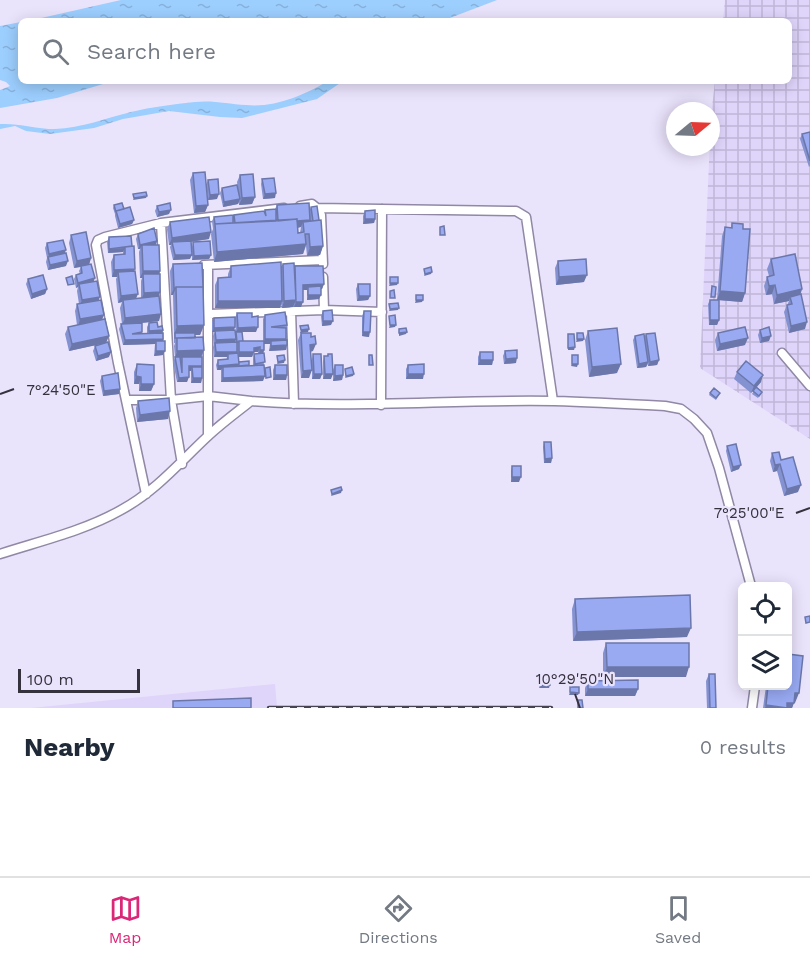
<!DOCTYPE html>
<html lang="en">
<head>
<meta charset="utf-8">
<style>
	:root { --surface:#fff; --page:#f2f2f3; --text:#1f2937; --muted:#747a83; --line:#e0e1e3; --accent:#db2777 }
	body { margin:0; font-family:"Work Sans",sans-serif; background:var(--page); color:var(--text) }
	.controls { position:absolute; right:18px; bottom:18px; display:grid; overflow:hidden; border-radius:9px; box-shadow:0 3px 15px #0003 }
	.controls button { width:54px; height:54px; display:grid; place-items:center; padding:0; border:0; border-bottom:2px solid var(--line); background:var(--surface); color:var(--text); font:30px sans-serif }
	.compass { position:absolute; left:666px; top:102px; width:54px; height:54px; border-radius:50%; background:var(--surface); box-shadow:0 3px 15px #0003; rotate:71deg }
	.scale { position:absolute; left:18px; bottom:15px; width:122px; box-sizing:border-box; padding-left:6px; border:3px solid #35313d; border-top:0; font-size:16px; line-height:21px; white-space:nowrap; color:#35313d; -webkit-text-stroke:4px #eae3fc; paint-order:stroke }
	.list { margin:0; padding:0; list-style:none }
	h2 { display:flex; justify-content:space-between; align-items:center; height:78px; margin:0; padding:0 24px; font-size:26px }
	h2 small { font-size:20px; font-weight:400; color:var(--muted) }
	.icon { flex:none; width:33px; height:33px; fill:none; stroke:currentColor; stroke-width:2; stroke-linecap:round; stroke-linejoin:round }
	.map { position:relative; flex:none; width:810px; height:708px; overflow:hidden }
	.search { position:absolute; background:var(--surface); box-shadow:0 3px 15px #0003; left:18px; right:18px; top:18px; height:66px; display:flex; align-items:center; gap:15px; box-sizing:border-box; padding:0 21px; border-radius:9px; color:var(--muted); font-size:22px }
	.sheet { height:168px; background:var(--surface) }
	nav { display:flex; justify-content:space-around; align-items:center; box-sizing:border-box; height:84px; border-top:2px solid var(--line); background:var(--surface); font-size:16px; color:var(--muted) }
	nav a { display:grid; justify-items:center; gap:3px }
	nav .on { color:var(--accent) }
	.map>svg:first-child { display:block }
	.built { fill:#dfd4fa }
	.industrial { fill:url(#industrial-grid) }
	.water { fill:url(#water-ripples) }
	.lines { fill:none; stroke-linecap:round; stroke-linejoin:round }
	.minor-casing { stroke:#9088a4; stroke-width:11 }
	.minor { stroke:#fff; stroke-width:8 }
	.rail-casing { stroke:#474350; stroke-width:4.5 }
	.rail { stroke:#eae3fc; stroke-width:2; stroke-dasharray:7; stroke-linecap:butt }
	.wall { fill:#8492d1; fill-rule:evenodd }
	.shaded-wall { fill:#6b77aa }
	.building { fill:#99aaf3; stroke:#6b77aa; stroke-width:1.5 }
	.ticks { fill:none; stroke:#35313d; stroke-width:2 }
	.ticks-label { font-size:15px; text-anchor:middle; fill:#35313d; stroke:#eae3fc; stroke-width:4.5; stroke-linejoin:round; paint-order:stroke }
</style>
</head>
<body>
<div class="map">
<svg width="810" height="708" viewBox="0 0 810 708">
	<defs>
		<pattern id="industrial-grid" width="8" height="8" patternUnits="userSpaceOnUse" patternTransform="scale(1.5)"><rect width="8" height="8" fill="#dfd4fa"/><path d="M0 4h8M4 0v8" fill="none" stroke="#c0b6d7"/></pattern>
		<pattern id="water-ripples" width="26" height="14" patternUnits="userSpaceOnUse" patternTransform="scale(1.5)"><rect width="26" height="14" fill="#9ccefe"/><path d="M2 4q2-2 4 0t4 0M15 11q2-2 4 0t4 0" fill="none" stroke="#87b1db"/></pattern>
	</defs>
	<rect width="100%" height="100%" fill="#eae3fc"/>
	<path class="built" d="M 275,684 L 277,708 L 31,708 Z"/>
	<path class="industrial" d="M 725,0 L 810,0 L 810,439 L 700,368 L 711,116 L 715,81 L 789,81 L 789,21 L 723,21 Z"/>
	<path class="water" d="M 121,0 L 497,0 L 442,21 L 28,21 Z
		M 21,22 L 21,81 L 113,81 L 57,98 L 0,108 L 0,90 L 10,86 L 6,82 L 0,80 L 0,26 Z
		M 328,81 L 343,81 L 317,99 L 242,118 L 220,117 L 169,111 L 123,119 L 94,128 L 50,134 L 26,131 L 15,126 L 0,129 L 0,124 C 18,123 36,129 55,129 C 82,128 106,118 131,112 C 152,107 174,104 195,102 C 213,100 228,104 246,105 C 275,108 304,95 328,81 Z"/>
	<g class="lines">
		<defs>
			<path id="minor" d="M 300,206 L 312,204 L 317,208 L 516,211 L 526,217 L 553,401
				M 317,208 L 321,215 L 323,264
				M 161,223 L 171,400 L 182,464
				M 204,265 L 322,260
				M 208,265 L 208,436
				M 323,277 L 324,310
				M 291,311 L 294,404
				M 209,314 L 324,310 L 382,312
				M 782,353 L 810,386
				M 126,400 L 171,400 L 208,396 L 251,401
				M 381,405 L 382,209
				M 146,494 L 118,363 L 96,245 L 98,240 L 105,237 L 161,223 L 284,208
				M 0,554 C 40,541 84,531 121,510 C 156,491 180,462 208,436 C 222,423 237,412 251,401 C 352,409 453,399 554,401 C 591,402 628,404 665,406 L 681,409 L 694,419 L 707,433 L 719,468 L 751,586
				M 752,708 L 755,686"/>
		</defs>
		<use href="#minor" class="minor-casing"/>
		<use href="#minor" class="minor"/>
		<defs>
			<path id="rail" d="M 269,708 L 551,708"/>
		</defs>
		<use href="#rail" class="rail-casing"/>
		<use href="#rail" class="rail"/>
	</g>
	<path class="wall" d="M 810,132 L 810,166 L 809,167 L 800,139 L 802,134 Z
		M 193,173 L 208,205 L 205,212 L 194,213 L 190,180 Z
		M 240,175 L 255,197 L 252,204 L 239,205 L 239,202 L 238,204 L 223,207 L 220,193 L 222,188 L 238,189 L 237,182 Z
		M 262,179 L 275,198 L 263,199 L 261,184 Z
		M 208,180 L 217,199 L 208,200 L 206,185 Z
		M 114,205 L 124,209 L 134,220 L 132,224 L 118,228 L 115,216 L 115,214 L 113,208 Z
		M 277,205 L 309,212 L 311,207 L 323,246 L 320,255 L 307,256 L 306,246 L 303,254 L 214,262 L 211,234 L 213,229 L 212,221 L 214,217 L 233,218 L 234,215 L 265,212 L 265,210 L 275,209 ZM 301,227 L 300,233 L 298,233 L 298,228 Z
		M 157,206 L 169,214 L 157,217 L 155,211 Z
		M 365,211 L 375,219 L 374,223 L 363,224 L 363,216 Z
		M 170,222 L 209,239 L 191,242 L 190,259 L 173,260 L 170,247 L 171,245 L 169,245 L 167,229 Z
		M 732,223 L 745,293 L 742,302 L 719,300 L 719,320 L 717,325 L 709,325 L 708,304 L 710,300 L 717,300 L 722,236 L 725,227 L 731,227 Z
		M 138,234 L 157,241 L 156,245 L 160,271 L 159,274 L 159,321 L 142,323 L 142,333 L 147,333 L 147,327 L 149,323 L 163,330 L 162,333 L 163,339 L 163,355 L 154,356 L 155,344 L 123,345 L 119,329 L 121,324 L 122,324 L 120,308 L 122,302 L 118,303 L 116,279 L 117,277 L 112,277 L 111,262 L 114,255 L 123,254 L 123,252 L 108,253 L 107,242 L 109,237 L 131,236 L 136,299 L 141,298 L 141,281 L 142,278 L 140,278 L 139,252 L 140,249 L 138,249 L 136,239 Z
		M 71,235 L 91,258 L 89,264 L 99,300 L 109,357 L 96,361 L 93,351 L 95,346 L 104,343 L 69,351 L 65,334 L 68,327 L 77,325 L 75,311 L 77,304 L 79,304 L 77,291 L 78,287 L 76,288 L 74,279 L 76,275 L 80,274 L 79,271 L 81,267 L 74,268 L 69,243 Z
		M 193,242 L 211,255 L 209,259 L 192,260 L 192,247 Z
		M 47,243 L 65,253 L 66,266 L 48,270 L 46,262 L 47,258 L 45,248 Z
		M 771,259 L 802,289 L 800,294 L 805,329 L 789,333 L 784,312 L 789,301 L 774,304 L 772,294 L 766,295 L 764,286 L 767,277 L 769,276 L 767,269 Z
		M 558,261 L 584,282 L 556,285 L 555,268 Z
		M 173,264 L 204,325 L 200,335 L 195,335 L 195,338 L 204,350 L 202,357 L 202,378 L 201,383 L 191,383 L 191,371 L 189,371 L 187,382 L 177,382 L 173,362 L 175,358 L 174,346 L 175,343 L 174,343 L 174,335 L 173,295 L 171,295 L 170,271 Z
		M 283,264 L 295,268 L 324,284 L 322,289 L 321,289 L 321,295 L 319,299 L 307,300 L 307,290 L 303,290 L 301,307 L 294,307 L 294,305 L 293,307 L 282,308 L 281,304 L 280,308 L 215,308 L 215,285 L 218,278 L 228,277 L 228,274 L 231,266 L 281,267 Z
		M 28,279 L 47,289 L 45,294 L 31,299 L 26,284 Z
		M 358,284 L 370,296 L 368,300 L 357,301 L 356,289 Z
		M 323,311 L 331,325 L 322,326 L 321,316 Z
		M 364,311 L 369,337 L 362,336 L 362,316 Z
		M 237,313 L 252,317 L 256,332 L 242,332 L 243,341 L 263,341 L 263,319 L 265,315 L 287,325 L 286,340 L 287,345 L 286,350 L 269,351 L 270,344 L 264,344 L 264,350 L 263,353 L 264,365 L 263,381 L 221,382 L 221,370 L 217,370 L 216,365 L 218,360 L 226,360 L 227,357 L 214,357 L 213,347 L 214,345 L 213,336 L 215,332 L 212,332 L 212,322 L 214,318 L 235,327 L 234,330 L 236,332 L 235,318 ZM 254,352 L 258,352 L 258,354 L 254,354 L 253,359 L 253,365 L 249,365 L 239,362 L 238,357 L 252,357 Z
		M 760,330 L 769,341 L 760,343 L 758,335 Z
		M 588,331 L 617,373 L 589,377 L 585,340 Z
		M 301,333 L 313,351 L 310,352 L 309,378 L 301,378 L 298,340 Z
		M 718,333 L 745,345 L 717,351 L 715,340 Z
		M 646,334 L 659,360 L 657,365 L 648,366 L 648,364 L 646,367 L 637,368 L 633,340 L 635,336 L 644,338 Z
		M 505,351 L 516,363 L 504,364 L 503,356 Z
		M 480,352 L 493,360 L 492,365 L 478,365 L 478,357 Z
		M 313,354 L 322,374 L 320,379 L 312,379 L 312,359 Z
		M 328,354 L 331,379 L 323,379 L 323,361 L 324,356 L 327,356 Z
		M 137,364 L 154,384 L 151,391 L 139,391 L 139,384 L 134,384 L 134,372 Z
		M 275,365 L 287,375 L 286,380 L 273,380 L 273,370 Z
		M 335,365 L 343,375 L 342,380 L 333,381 L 333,370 Z
		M 408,365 L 423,379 L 406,379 L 406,369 Z
		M 737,372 L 761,382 L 757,387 L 762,392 L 758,398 L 752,394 L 756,388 L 751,393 L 734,379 Z
		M 102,376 L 119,394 L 103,396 L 100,381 Z
		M 710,393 L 719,395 L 716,400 L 709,395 Z
		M 138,401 L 168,419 L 137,422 L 136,408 Z
		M 544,442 L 552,458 L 551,463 L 544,463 L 543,447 Z
		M 727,446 L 739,469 L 731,472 L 726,451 Z
		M 772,453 L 781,460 L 798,492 L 784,496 L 777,471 L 773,472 L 770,461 Z
		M 512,466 L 519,482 L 511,482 L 511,471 Z
		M 575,599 L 687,637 L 573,641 L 572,609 Z
		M 606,643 L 686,677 L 603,677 L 603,653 Z
		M 709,674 L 716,708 L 707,708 L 706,681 Z
		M 588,681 L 638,689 L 635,696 L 585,696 L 585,688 Z
		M 766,686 L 788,686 L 795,703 L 794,702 L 792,708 L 763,708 Z"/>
	<path class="shaded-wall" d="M 276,193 L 275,198 L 263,199 L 265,194 Z
		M 219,194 L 217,199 L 208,200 L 210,195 Z
		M 147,196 L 146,198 L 133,200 L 134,198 Z
		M 255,197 L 252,204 L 239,205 L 242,198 Z
		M 240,199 L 238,204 L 223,207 L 224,202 Z
		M 208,205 L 205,212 L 194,213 L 196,206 Z
		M 171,210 L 169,214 L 157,217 L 159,212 Z
		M 365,219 L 375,219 L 374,223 L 363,224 Z
		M 134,220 L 132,224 L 118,228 L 120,224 Z
		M 310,220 L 307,227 L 303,222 L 301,227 L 275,229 L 278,222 Z
		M 211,232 L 209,239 L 173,244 L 172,242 L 171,245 L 169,245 L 172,238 Z
		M 157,241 L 155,246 L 142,245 L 140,249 L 138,249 L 140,245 Z
		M 306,244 L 303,254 L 214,262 L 217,252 Z
		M 323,246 L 320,255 L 307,256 L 310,247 Z
		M 125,248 L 123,252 L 108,253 L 109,249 Z
		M 66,250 L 64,255 L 48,259 L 49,254 Z
		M 175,255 L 192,255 L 190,259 L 173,260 Z
		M 211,255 L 209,259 L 192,260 L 194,256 Z
		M 91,258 L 89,265 L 74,268 L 77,261 Z
		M 68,261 L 66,266 L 48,270 L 50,265 Z
		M 135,269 L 132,276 L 118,272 L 117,277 L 112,277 L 114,270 Z
		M 143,271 L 160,271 L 157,278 L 143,274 L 142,278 L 140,278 Z
		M 432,272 L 431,274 L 424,276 L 425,274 Z
		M 587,275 L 584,282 L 556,285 L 559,277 Z
		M 95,278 L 93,283 L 79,284 L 78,287 L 76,288 L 78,283 Z
		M 390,283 L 398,283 L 397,285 L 389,286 Z
		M 324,284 L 322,289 L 308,290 L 308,287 L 307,290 L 301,290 L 303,285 Z
		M 775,285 L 772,294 L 766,295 L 769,286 Z
		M 174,288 L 176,288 L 173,295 L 171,295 Z
		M 47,289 L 45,294 L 31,299 L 32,294 Z
		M 802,289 L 799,299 L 790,297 L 789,301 L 774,304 L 777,295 Z
		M 720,291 L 745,293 L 742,302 L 717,300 Z
		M 160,292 L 158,300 L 141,300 L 144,293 Z
		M 138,294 L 135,301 L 123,300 L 122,302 L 118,303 L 121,296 Z
		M 308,295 L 321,295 L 319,299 L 307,300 Z
		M 359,296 L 370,296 L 368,300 L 357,301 Z
		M 100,297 L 97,304 L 79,308 L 82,300 Z
		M 296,300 L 293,307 L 282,308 L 284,301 Z
		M 416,300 L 423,300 L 422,302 L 415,303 Z
		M 218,301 L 282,301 L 280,308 L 215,308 Z
		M 296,302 L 303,302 L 301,307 L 294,307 Z
		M 399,308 L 398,310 L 389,311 L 390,309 Z
		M 161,314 L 159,321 L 122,325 L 125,318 Z
		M 104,315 L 101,322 L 78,327 L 80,319 Z
		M 710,320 L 719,320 L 717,325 L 709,325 Z
		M 323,321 L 333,321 L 331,325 L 322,326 Z
		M 807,322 L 805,329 L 789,333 L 791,326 Z
		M 204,325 L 200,335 L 175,335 L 175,333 L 174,335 L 177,326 Z
		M 390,325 L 396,325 L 395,327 L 389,328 Z
		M 235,327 L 233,332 L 212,332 L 214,328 Z
		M 258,327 L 256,332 L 236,332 L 238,328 Z
		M 309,329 L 308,332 L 300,333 L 301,330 Z
		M 163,330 L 161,335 L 148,336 L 149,331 Z
		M 363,332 L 370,332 L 369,337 L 362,336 Z
		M 407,332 L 406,334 L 399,336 L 399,333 Z
		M 109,336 L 106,343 L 69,351 L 72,344 Z
		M 771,336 L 769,341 L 760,343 L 762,338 Z
		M 748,338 L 745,345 L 717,351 L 720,344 Z
		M 163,339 L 162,344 L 156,341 L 155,344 L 123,345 L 125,340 Z
		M 236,339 L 234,344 L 215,343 L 214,345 L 216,340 Z
		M 265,339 L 286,339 L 285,344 L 271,341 L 270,344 L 263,344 Z
		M 577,339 L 584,339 L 583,341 L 576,342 Z
		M 316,344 L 313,351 L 307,352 L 310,345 Z
		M 287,345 L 286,350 L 269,351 L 271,346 Z
		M 260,347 L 258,352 L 252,352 L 254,348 Z
		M 575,347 L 574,350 L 568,350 L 568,348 Z
		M 204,350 L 201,357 L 175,358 L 177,351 Z
		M 260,350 L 264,350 L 263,355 L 258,355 Z
		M 156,351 L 165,351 L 163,355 L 154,356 Z
		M 111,352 L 109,357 L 96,361 L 98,356 Z
		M 216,352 L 237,352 L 235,356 L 228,354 L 227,357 L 214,357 Z
		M 239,352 L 254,352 L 252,357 L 238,357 Z
		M 517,358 L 516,363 L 504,364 L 506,359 Z
		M 285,360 L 284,363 L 277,364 L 278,362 Z
		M 480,360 L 493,360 L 492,365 L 478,365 Z
		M 659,360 L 657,365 L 648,366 L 650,362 Z
		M 648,362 L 646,367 L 637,368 L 639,364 Z
		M 239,364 L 237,369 L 223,367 L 221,370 L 217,370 L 218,366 Z
		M 572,364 L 578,364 L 577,367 L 571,366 Z
		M 621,364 L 617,373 L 589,377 L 592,367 Z
		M 189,366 L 202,366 L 201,370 L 192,367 L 191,371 L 187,371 Z
		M 312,370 L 309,378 L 301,378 L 303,371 Z
		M 314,374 L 322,374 L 320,379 L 312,379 Z
		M 325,374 L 333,374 L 331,379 L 323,379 Z
		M 354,374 L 353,376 L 345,378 L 346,376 Z
		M 408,374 L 424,374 L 423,379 L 406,379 Z
		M 275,375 L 287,375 L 286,380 L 273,380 Z
		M 343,375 L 342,380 L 333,381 L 335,376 Z
		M 763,375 L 761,382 L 751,393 L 754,386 Z
		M 136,376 L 141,377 L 139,384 L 134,384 Z
		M 265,376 L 263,381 L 221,382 L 223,378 Z
		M 189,377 L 187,382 L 177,382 L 179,378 Z
		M 193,378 L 202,378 L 201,383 L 191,383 Z
		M 141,384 L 154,384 L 151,391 L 139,391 Z
		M 120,389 L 119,394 L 103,396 L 104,391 Z
		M 170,411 L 168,419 L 137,422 L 140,415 Z
		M 552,458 L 551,463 L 544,463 L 545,459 Z
		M 780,464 L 777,471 L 773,472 L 775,465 Z
		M 741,465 L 739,469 L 731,472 L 733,467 Z
		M 512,477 L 521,477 L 519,482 L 511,482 Z
		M 801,485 L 798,492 L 784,496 L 787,489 Z
		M 342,490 L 341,493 L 331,496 L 332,494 Z
		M 691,628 L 687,637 L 573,641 L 577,632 Z
		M 607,667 L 689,667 L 686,677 L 603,677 Z
		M 550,685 L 549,688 L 539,688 L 540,686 Z
		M 588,689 L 638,689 L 635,696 L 585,696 Z
		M 570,692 L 579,693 L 578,695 L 569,695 Z
		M 795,693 L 799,693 L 795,703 L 791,702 Z
		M 787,703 L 794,703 L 792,708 L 765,708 L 766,705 Z"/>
	<path class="building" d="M 810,132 L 810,161 L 802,134 Z
		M 205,172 L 208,205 L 196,206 L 193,173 Z
		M 253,174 L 255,197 L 242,198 L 240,175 Z
		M 274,178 L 276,193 L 265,194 L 262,179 Z
		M 218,179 L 219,194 L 210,195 L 208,180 Z
		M 237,185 L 240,199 L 224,202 L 222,188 Z
		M 146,192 L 147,196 L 134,198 L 133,194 Z
		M 122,203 L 124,209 L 116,211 L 116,212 L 114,205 Z
		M 170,203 L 171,210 L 159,212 L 157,206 Z
		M 309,203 L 310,220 L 297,221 L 297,219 L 278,221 L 277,205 Z
		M 317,206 L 319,220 L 313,221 L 311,207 Z
		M 130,207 L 134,220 L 120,224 L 116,211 Z
		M 276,209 L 276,221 L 235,223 L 234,215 L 264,211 L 266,216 L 265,210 Z
		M 375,210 L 375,219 L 365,219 L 365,211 Z
		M 233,215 L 233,223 L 215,224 L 214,217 Z
		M 209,217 L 211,232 L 172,238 L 170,222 Z
		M 297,219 L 298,233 L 304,232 L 303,222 L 321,220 L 323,246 L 310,247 L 309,234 L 305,234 L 306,244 L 217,252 L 215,224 Z
		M 732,223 L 743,224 L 743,229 L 750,229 L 745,293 L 720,291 L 725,227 L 732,228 Z
		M 444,226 L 445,235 L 440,235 L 440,227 Z
		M 154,228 L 157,241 L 140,245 L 138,234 Z
		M 86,232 L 91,258 L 77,261 L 71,235 Z
		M 131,236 L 132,246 L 109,249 L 109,237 Z
		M 63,240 L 66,250 L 49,254 L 47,243 Z
		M 191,241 L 192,255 L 175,255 L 172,242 Z
		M 210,241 L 211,255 L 194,256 L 193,242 Z
		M 142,245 L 159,245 L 160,271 L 143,271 Z
		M 134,246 L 135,269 L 114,270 L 114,255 L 125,254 L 125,247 Z
		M 66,253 L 68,261 L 50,265 L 48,257 Z
		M 795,254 L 802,289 L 777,295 L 775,285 L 769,286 L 767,277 L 774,275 L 771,259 Z
		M 586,259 L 587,275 L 559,277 L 558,261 Z
		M 281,262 L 282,301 L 218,301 L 218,278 L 231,277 L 231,266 Z
		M 202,263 L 203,287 L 176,287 L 176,288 L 174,288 L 173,264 Z
		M 294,263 L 296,300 L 284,301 L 283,264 Z
		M 91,264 L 95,278 L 78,283 L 76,275 L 82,273 L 81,266 Z
		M 295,266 L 323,266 L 324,284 L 303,285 L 303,302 L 296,302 Z
		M 431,267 L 432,272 L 425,274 L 424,269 Z
		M 135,271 L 138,294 L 121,296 L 118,272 Z
		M 143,274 L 160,274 L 160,292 L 144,293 Z
		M 43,275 L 47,289 L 32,294 L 28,279 Z
		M 72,276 L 74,284 L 68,285 L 66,278 Z
		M 390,277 L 398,277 L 398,283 L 390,283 Z
		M 97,281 L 100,297 L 82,300 L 79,284 Z
		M 358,284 L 370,284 L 370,296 L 359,296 Z
		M 321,286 L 321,295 L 308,295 L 308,287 Z
		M 712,286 L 716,287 L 715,297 L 711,297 Z
		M 176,287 L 203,287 L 204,325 L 177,326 Z
		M 394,290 L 395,298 L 390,298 L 390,291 Z
		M 801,294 L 807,322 L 791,326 L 787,305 L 792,304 L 790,297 Z
		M 416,295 L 423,295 L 423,300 L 416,300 Z
		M 159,296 L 161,314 L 125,318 L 123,300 Z
		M 101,300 L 104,315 L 80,319 L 77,304 Z
		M 710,300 L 719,300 L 719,320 L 710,320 Z
		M 398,303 L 399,308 L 390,309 L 389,304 Z
		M 332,310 L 333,321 L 323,321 L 323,311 Z
		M 364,311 L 371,311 L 370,332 L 363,332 Z
		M 285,312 L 287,325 L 271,327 L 286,328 L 286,339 L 265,339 L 265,315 Z
		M 237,313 L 252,313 L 252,317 L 258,316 L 258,327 L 238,328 Z
		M 395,315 L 396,325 L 390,325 L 389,316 Z
		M 235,317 L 235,327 L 214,328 L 214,318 Z
		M 105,319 L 109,336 L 72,344 L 68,327 Z
		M 157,322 L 158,327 L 162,326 L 163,330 L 149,331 L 149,323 Z
		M 142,323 L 142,332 L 132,334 L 163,333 L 163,339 L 125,340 L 121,324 Z
		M 308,325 L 309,329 L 301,330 L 300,326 Z
		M 745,327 L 748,338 L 720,344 L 718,333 Z
		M 769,327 L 771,336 L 762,338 L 760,330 Z
		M 406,328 L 407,332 L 399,333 L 399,329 Z
		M 617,328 L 621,364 L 592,367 L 588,331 Z
		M 235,330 L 236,339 L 216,340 L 215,331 Z
		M 236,332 L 242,332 L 243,341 L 239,341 L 239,342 L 237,342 Z
		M 175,333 L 195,333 L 195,338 L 175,338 Z
		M 301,333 L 311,333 L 311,337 L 315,336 L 316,344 L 310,345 L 312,370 L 303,371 Z
		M 577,333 L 583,333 L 584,339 L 577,339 Z
		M 655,333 L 659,360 L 650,362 L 646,334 Z
		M 568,334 L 574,334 L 575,347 L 568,348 Z
		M 644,334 L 648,362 L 639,364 L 635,336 Z
		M 203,337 L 204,350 L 177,351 L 177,338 Z
		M 287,340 L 287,345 L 271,346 L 271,341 Z
		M 156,341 L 165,341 L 165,351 L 156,351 Z
		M 239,341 L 264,341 L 264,350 L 260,350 L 260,347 L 254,348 L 254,352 L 239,352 Z
		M 108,342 L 111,352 L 98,356 L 95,346 Z
		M 237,342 L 237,352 L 216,352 L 215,343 Z
		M 517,350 L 517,358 L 506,359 L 505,351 Z
		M 480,352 L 493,352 L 493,360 L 480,360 Z
		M 238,353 L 239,364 L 218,366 L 218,360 L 228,359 L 228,354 Z
		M 264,353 L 265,362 L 255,364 L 254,354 Z
		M 313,354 L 321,354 L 322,374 L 314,374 Z
		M 328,354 L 332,354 L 333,374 L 325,374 L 324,356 L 328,356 Z
		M 284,355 L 285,360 L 278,362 L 277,356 Z
		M 369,355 L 372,355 L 373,365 L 369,365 Z
		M 572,355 L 578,355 L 578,364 L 572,364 Z
		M 175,357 L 180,357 L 182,373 L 182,357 L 202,357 L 202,366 L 189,366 L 189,377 L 179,378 Z
		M 249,361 L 249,365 L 239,366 L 239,362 Z
		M 746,361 L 763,375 L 754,386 L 737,372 Z
		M 137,364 L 154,365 L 154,384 L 141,384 L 141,377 L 136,376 Z
		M 424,364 L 424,374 L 408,374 L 408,365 Z
		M 264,365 L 265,376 L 223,378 L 223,367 Z
		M 275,365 L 287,365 L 287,375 L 275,375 Z
		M 335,365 L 343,365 L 343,375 L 335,376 Z
		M 192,367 L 202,367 L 202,378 L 193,378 Z
		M 270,367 L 271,377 L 266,378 L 265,368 Z
		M 352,367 L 354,374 L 346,376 L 345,369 Z
		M 118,373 L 120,389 L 104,391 L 102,376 Z
		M 756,387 L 762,392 L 759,396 L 753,391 Z
		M 714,388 L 720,393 L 716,398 L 710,393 Z
		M 169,398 L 170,411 L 140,415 L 138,401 Z
		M 544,442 L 551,442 L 552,458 L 545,459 Z
		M 736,444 L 741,465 L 733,467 L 727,446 Z
		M 779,452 L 781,460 L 793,457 L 801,485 L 787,489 L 780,464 L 775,465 L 772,453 Z
		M 512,466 L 521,466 L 521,477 L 512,477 Z
		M 341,487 L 342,490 L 332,494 L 331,490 Z
		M 690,595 L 691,628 L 577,632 L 575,599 Z
		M 810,616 L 810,622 L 806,623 L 805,617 Z
		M 606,643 L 689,643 L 689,667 L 607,667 Z
		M 788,654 L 803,656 L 799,693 L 795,693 L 794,703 L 787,703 L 787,708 L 766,705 L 768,686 L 788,686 Z
		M 709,674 L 715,674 L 716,708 L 710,708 Z
		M 539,680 L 549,680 L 550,685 L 540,686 Z
		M 638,680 L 638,689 L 588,689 L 588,681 Z
		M 570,687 L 579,687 L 579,693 L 570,692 Z
		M 251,698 L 251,708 L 173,708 L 173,701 Z
		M 578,700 L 582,700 L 583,708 L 578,708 Z"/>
	<path class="ticks" d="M 0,394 L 14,389M 796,513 L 810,508M 575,694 L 580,708"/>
	<g class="ticks-label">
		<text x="61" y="395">7°24'50"E</text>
		<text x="749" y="518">7°25'00"E</text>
		<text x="575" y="684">10°29'50"N</text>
	</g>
</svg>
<div class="controls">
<button><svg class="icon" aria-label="locate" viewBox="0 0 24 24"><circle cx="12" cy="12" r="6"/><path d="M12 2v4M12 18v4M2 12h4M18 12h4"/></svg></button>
<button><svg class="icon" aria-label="layers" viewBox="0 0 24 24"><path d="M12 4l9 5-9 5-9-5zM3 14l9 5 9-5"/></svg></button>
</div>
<svg class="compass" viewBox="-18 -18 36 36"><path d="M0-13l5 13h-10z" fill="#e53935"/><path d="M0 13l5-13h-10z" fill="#747a83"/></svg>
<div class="scale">100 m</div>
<div class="search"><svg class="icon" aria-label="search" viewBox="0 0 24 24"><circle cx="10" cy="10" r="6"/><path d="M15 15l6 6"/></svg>Search here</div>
</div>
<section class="sheet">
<h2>Nearby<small>0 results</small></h2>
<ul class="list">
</ul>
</section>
<nav>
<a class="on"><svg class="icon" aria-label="map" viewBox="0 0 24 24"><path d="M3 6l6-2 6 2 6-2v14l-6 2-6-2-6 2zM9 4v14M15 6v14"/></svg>Map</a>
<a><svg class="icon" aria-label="directions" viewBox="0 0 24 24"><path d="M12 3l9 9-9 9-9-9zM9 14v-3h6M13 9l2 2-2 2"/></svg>Directions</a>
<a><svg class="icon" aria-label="saved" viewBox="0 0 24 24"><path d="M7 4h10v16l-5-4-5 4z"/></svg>Saved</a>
</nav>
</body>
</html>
